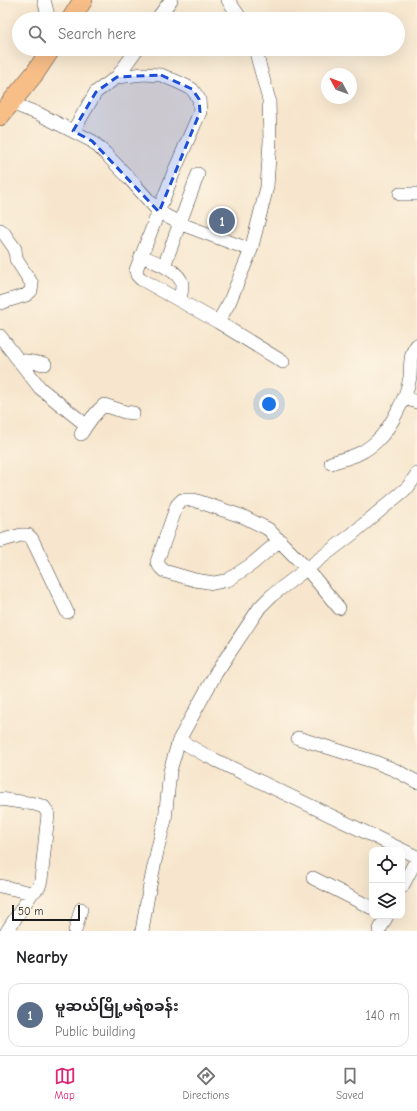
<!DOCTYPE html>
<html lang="en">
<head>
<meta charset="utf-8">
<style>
	:root { --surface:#fff; --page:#f6f6f6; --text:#202124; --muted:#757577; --line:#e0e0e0; --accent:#db2777 }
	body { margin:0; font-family:"Comic Neue","Noto Sans Myanmar",sans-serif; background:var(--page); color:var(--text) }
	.controls { position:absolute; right:12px; bottom:12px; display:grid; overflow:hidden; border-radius:8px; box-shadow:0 4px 16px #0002 }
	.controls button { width:36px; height:36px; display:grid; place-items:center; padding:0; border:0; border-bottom:1px solid var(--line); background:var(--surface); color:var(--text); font:20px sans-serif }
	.compass { position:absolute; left:321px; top:68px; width:36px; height:36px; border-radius:50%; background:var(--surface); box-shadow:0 4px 16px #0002; rotate:311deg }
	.scale { position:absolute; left:12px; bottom:10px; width:68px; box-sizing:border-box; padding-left:4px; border:2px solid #1c1c1c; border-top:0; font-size:11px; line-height:14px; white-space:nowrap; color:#1c1c1c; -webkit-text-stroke:3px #fcf5e5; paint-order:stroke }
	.you { position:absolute; left:269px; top:404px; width:14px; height:14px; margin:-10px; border:3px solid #fff; border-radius:50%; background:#1a73e8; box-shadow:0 0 0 6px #1a73e833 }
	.badge { display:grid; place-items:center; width:26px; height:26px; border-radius:50%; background:var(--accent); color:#fff; font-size:13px; font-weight:700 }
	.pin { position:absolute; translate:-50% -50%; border:2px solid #fff; box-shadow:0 1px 4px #0006 }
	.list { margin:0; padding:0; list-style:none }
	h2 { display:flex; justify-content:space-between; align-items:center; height:52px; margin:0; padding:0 16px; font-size:17px }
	h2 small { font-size:13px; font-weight:400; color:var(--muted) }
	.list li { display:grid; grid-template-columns:26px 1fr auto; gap:12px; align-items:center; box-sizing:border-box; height:64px; margin:0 8px 8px; padding:0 8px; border:1px solid var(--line); border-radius:12px }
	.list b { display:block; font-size:15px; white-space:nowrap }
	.list p { margin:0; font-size:13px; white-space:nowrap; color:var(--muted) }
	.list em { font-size:13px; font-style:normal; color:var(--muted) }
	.icon { flex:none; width:22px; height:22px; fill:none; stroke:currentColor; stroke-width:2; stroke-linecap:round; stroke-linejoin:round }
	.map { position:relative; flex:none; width:417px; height:931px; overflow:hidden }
	.search { position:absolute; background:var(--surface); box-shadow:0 4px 16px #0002; left:12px; right:12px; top:12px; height:44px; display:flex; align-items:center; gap:10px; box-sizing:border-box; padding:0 14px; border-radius:22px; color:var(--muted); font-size:15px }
	.sheet { height:124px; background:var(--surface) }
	nav { display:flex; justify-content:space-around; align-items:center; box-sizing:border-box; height:56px; border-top:1px solid var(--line); background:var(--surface); font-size:11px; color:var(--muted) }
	nav a { display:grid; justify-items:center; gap:2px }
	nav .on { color:var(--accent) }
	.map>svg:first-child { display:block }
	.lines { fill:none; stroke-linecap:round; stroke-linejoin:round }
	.minor-casing { stroke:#3d3a37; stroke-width:14 }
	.highway-casing { stroke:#3d3a37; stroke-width:20 }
	.minor { stroke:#fff; stroke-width:13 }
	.highway { stroke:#f7be88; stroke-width:19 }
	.marked { fill:#1d4ed8; fill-opacity:0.2; stroke:#1d4ed8; stroke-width:3; stroke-dasharray:8 5; stroke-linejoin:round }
</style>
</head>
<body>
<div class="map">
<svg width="417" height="931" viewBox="0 0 417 931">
	<rect width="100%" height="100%" fill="#fcf5e5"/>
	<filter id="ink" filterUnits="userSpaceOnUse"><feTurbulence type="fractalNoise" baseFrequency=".025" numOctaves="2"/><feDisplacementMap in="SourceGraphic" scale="8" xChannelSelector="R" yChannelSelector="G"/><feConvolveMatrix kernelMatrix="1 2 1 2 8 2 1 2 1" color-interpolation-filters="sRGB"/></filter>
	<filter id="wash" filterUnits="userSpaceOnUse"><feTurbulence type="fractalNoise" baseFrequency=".012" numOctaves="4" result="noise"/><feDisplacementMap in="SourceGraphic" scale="16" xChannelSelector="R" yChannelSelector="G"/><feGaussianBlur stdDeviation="0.9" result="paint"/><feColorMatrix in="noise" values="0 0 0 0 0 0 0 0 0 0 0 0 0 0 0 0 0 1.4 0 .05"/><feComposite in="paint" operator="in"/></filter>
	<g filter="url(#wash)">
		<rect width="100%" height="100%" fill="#f7e6cd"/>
	</g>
	<g filter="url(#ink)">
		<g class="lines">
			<defs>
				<path id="minor" d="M 44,0 L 49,19
					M 228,0 L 241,19
					M 157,19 L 171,0
					M 117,77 L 144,74 L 161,75 L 180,83 L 192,89 L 199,99 L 200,112 L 173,174 L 136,270 L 137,275 L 141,279 L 218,322 L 283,362
					M 11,103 L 39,114 L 92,141 L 105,153 L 129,178 L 159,212 L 181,224 L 251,250
					M 73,131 L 96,92 L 117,77 L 137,49
					M 400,194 L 417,194
					M 0,230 L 3,232 L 15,249 L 16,259 L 32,284 L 31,291 L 26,295 L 0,303
					M 141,256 C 153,261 180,270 182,284 C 182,289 181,295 180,300
					M 164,266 L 198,174
					M 218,322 L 229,303 L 251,250 L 267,187 L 270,141 L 269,100 L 255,49
					M 0,336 L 40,388 L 86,425
					M 19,360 L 45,364
					M 404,398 L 417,402
					M 81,434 C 87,424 95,413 104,405 L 125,412 L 133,413
					M 331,463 C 340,460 349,458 358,454 C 377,445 388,430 397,412 C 403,401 408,390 410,377 C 411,366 409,354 417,345
					M 280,540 L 252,564 L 228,580 L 214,583 L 195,580 L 164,571 L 160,567 L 157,562 L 177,505 L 182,500 L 194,500 L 244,517 L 268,529 L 307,569 L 339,608
					M 0,541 L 21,535 L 28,535 L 32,539 L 67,612
					M 298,738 L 375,762 L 395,770 L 417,782
					M 179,740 L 207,756 L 417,857
					M 0,799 L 35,804 L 44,807 L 48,814 L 41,880 L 39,887 L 32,893 L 7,931
					M 313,878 L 372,908
					M 0,886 L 32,893
					M 402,887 L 417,858
					M 75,931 L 81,909
					M 142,931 L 148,895 L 158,847 L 165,820 L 170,771 L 179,740 L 216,673 L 260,607 L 271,596 L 351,535 L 408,487 L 417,474
					M 379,931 L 387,916"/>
				<path id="highway" d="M 71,19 L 83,0
					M 0,116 L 35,73 L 51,49"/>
			</defs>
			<use href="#minor" class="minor-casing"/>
			<use href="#highway" class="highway-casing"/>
			<use href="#minor" class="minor"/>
			<use href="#highway" class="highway"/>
		</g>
	</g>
	<path class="marked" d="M 161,75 L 192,89 L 199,99 L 200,112 L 159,212 L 92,141 L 73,131 L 96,92 L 117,77 Z"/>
</svg>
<div class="controls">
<button><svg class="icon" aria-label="locate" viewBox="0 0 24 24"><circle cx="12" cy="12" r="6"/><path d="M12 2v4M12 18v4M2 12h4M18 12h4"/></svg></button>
<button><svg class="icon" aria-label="layers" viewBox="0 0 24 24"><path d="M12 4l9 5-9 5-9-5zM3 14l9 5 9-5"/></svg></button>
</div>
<svg class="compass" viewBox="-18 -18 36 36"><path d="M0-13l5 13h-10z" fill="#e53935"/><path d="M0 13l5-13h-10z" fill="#757577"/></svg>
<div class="scale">50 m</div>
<div class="you"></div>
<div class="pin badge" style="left:222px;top:221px;background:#5c6f8a">1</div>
<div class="search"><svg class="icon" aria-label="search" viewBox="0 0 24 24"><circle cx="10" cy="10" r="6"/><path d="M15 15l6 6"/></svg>Search here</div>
</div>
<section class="sheet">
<h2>Nearby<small></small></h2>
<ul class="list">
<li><span class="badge" style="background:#5c6f8a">1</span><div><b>မူဆယ်မြို့မရဲစခန်း</b><p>Public building</p></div><em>140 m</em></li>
</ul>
</section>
<nav>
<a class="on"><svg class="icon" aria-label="map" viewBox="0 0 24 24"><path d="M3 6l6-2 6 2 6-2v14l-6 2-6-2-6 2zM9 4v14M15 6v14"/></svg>Map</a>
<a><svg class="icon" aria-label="directions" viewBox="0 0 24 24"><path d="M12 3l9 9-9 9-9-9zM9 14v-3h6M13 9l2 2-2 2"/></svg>Directions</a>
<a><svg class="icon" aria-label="saved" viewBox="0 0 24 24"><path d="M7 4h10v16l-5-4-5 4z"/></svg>Saved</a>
</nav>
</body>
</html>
